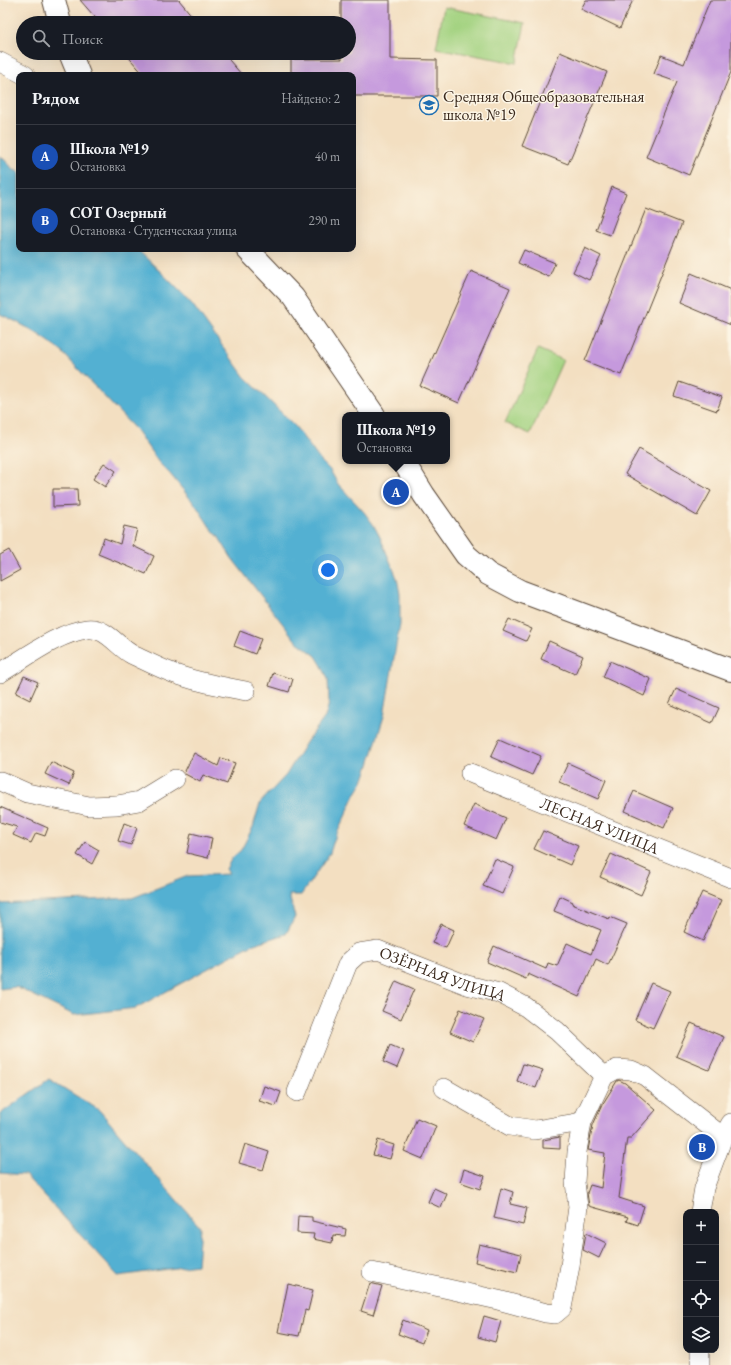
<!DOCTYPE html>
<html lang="ru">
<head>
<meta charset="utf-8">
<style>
	:root { --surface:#171b24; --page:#20242c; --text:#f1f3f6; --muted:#9ea1a6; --line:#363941; --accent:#d93025 }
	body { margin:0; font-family:"EB Garamond",serif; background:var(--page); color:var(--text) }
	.controls { position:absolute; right:12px; bottom:12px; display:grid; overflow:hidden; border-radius:8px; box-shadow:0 4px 16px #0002 }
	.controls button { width:36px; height:36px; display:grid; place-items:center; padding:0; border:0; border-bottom:1px solid var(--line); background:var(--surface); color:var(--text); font:20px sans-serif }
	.you { position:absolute; left:328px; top:570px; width:14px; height:14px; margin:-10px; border:3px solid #fff; border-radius:50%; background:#1a73e8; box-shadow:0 0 0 6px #1a73e833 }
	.badge { display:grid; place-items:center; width:26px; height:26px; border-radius:50%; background:var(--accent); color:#fff; font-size:13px; font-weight:700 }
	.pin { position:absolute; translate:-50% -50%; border:2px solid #fff; box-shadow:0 1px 4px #0006 }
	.popup { position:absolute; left:342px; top:412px; width:108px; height:52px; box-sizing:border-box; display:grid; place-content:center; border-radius:8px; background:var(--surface); filter:drop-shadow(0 1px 3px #0005); font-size:13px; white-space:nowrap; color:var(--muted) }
	.popup b { font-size:15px; color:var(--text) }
	.popup::after { content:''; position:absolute; left:50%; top:100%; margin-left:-8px; border:8px solid transparent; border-top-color:var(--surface) }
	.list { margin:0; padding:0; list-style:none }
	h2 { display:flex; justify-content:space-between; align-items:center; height:52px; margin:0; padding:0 16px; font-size:17px }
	h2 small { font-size:13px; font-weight:400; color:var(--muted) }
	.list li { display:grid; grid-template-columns:26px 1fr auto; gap:12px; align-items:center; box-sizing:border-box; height:64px; padding:0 16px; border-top:1px solid var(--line) }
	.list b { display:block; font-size:15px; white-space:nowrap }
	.list p { margin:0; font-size:13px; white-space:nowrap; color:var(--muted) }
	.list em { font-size:13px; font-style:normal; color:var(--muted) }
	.icon { flex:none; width:22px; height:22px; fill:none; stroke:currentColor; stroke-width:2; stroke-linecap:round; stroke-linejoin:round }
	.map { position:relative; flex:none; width:731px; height:1365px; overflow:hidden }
	.search { position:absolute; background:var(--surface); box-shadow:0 4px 16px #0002; left:16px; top:16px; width:340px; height:44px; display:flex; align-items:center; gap:10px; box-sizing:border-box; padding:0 14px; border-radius:22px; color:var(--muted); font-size:15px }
	.panel { position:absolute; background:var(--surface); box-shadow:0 4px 16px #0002; left:16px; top:72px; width:340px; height:180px; border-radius:8px }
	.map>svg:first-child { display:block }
	.green { fill:#a4d382; stroke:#707e50 }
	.water { fill:#53b0d2; stroke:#476d78 }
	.building { fill:#c599dd }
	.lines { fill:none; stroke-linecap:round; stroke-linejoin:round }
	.minor-casing { stroke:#574536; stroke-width:20 }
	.tertiary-casing { stroke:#574536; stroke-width:24 }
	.minor { stroke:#fff; stroke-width:19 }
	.tertiary { stroke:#fff; stroke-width:22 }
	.labels { text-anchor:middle; stroke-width:3; stroke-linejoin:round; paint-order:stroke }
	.poi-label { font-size:16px; fill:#3b2a1e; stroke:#fcf5e5; text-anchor:start }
	.street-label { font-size:16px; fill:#3b2a1e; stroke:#fcf5e5 }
</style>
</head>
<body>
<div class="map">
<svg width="731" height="1365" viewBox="0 0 731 1365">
	<rect width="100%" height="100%" fill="#fcf5e5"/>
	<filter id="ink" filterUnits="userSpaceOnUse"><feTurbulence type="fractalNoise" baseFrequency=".025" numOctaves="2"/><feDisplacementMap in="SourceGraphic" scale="8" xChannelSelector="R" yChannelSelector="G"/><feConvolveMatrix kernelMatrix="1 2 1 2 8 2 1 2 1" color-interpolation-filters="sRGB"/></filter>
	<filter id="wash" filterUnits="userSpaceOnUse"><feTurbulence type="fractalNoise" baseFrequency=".012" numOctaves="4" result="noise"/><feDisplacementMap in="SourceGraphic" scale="16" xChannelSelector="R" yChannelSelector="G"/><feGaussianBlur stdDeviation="0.9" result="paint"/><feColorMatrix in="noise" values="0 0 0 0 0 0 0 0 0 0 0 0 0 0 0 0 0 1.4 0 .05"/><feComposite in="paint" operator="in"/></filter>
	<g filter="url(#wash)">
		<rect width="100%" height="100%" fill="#f3dfc1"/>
		<path class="green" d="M 444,7 L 525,23 L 517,63 L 436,48 Z
			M 538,349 L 563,360 L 530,434 L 505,423 Z"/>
		<path class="water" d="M 0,155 L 14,170 L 19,172 L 19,249 L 137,249 L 173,284 L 192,304 L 244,376 L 295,426 L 320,460 L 330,470 L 338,484 L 364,512 L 373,524 L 380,537 L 397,578 L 400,594 L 400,625 L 397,640 L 384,716 L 368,768 L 363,782 L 356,793 L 334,840 L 330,853 L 301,895 L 289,895 L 295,917 L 286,934 L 251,945 L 136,1008 L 74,1015 L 16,987 L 0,989 L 0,904 L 132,898 L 188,876 L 229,874 L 226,869 L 232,858 L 241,850 L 253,827 L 260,803 L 286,775 L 307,741 L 325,717 L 329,703 L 328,679 L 322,666 L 316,656 L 296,641 L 231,557 L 218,536 L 210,527 L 197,507 L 170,474 L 159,463 L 136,430 L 62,352 C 44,336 22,324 0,314 Z
			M 49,1079 L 99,1110 L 200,1227 L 197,1265 L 118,1276 L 25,1175 L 0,1173 L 0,1114 Z"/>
		<g id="blocks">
			<path class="building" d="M 80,0 L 179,0 L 198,23 L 100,23 Z
				M 341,0 L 390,0 L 390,59 L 437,60 L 437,96 L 353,96 L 353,75 L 291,75 L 291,59 L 342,59 L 342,53 L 349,53 L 349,23 L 341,23 Z
				M 586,0 L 633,0 L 620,28 L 581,9 Z
				M 710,0 L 731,0 L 731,72 L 689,175 L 646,157 L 677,82 L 654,74 L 661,55 L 684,64 Z
				M 560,52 L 607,72 L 568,164 L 522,146 Z
				M 125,53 L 223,53 L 242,75 L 144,75 Z
				M 612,187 L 626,193 L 610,235 L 596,230 Z
				M 646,209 L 682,223 L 621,375 L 585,361 Z
				M 585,248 L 601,256 L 589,280 L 573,272 Z
				M 524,250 L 555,263 L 549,277 L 518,263 Z
				M 471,271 L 510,288 L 459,403 L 420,386 Z
				M 691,273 L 731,290 L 731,325 L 679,303 Z
				M 679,382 L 722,397 L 717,411 L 674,396 Z
				M 639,449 L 711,491 L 697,516 L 625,474 Z
				M 104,463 L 116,471 L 105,487 L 93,479 Z
				M 53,489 L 77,489 L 78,506 L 53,507 Z
				M 124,526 L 137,529 L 133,546 L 154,556 L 146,574 L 98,554 L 104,538 L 120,544 Z
				M 9,550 L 20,570 L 0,581 L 0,555 Z
				M 509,619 L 532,629 L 526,641 L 503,631 Z
				M 240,631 L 261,639 L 255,654 L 234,646 Z
				M 549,641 L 583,656 L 575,674 L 541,659 Z
				M 610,661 L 651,679 L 644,696 L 603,677 Z
				M 273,673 L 293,679 L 289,692 L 269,686 Z
				M 24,676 L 38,682 L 30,700 L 16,693 Z
				M 676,689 L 719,708 L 712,723 L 669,704 Z
				M 500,738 L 541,756 L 532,775 L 491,757 Z
				M 194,753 L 218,766 L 221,758 L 235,763 L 227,784 L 203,775 L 200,782 L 185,774 L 184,773 Z
				M 51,762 L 74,773 L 69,785 L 45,774 Z
				M 568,763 L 606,780 L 598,799 L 559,782 Z
				M 634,791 L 673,808 L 664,828 L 625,811 Z
				M 474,804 L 506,818 L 496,840 L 464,826 Z
				M 0,807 L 48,828 L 45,836 L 36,833 L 31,843 L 13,835 L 17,827 L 0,822 Z
				M 124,823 L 137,828 L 131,845 L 118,841 Z
				M 543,831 L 578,846 L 570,865 L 534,849 Z
				M 191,833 L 212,838 L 208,858 L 187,853 Z
				M 85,842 L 99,850 L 92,864 L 77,855 Z
				M 611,854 L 651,872 L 641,895 L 600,877 Z
				M 495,859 L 514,867 L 502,894 L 483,886 Z
				M 702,892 L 721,900 L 703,941 L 684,932 Z
				M 560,896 L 573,902 L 572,904 L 609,919 L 610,917 L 627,924 L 608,965 L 596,959 L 579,997 L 528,974 L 526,979 L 487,962 L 494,946 L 546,969 L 548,963 L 557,966 L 567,943 L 591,954 L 601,930 L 554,911 Z
				M 441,924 L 454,930 L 446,948 L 432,943 Z
				M 396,981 L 414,989 L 401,1019 L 382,1011 Z
				M 651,983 L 670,991 L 653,1028 L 635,1020 Z
				M 460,1009 L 484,1019 L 473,1042 L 450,1032 Z
				M 691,1023 L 724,1037 L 709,1070 L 676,1056 Z
				M 390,1045 L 404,1051 L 397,1068 L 383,1062 Z
				M 523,1064 L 543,1070 L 536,1088 L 517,1081 Z
				M 619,1080 L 625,1083 L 656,1110 L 631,1138 L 627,1138 L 619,1198 L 644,1206 L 638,1225 L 626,1221 L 628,1217 L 589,1206 L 587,1193 L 590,1185 L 601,1188 L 605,1153 L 588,1150 L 593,1125 L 602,1105 L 617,1081 Z
				M 264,1086 L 281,1092 L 276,1106 L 259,1101 Z
				M 417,1118 L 436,1126 L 423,1159 L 404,1151 Z
				M 560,1137 L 560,1149 L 543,1148 L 543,1140 Z
				M 378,1140 L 394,1145 L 390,1159 L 373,1155 Z
				M 245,1144 L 269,1152 L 263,1170 L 239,1163 Z
				M 464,1169 L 485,1176 L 480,1189 L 460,1182 Z
				M 434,1188 L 447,1194 L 441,1208 L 428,1202 Z
				M 501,1188 L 513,1192 L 510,1204 L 527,1208 L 523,1225 L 494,1218 Z
				M 298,1216 L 312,1217 L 312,1221 L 346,1229 L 345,1236 L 333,1235 L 332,1243 L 313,1239 L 314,1234 L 297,1233 Z
				M 586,1233 L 606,1243 L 599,1258 L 583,1250 Z
				M 479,1244 L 521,1254 L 517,1272 L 475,1262 Z
				M 370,1283 L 382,1286 L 373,1315 L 361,1311 Z
				M 288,1284 L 313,1290 L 308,1311 L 305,1310 L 299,1336 L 278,1332 Z
				M 484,1316 L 501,1321 L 495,1342 L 478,1337 Z
				M 403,1320 L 427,1330 L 422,1343 L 398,1334 Z"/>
		</g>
	</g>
	<g filter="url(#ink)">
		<use href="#blocks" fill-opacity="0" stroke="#574536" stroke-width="1"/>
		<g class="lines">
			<defs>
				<g id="minor">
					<path d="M 0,62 L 25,75"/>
					<path d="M 0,673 C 24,659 59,632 87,629 C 107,627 117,647 133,655 C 148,662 165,671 181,676 C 202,683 224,687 246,691"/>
					<path id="s1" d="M 470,773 L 731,878"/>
					<path d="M 0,781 L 27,793 L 89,806 L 117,805 L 139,801 L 175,779"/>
					<path d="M 444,1088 L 510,1126 L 535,1130 L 582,1122"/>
					<path id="s2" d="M 297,1092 L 348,963 L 359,953 L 378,950 L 467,985 L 499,993 L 526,1007 L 557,1031 L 604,1076"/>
					<path d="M 700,1212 L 704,1188 L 723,1137 L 731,1123"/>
					<path d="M 372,1272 L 498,1300 L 546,1313 L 555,1314 L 562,1308 L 570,1266 L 578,1207 L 575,1182 L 577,1152 L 582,1122 L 604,1076 L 617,1069 L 631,1070 L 645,1076 L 723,1137"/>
					<path d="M 700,1350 L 700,1365"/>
				</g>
				<path id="tertiary" d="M 54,0 L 60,23
					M 70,53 L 79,75
					M 247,249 L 293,297 L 374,415
					M 403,461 L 424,495 L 466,555 L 488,574 L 520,591 L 731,670"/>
			</defs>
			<use href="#minor" class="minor-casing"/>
			<use href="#tertiary" class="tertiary-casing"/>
			<use href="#minor" class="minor"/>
			<use href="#tertiary" class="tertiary"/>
		</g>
	</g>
	<defs>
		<symbol id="school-ring" viewBox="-11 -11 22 22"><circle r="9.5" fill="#fcf5e5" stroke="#1f6fb2" stroke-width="1.5"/><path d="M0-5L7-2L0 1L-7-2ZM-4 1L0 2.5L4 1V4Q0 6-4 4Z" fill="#1f6fb2"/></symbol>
	</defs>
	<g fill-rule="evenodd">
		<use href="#school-ring" x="418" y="94" width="22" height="22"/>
	</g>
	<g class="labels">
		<g class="poi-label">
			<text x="443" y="102">Средняя Общеобразовательная<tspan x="443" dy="18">школа №19</tspan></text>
		</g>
		<g class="street-label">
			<text dy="6" stroke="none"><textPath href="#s1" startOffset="140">ЛЕСНАЯ УЛИЦА</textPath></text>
			<text dy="6" stroke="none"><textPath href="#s2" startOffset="242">ОЗЁРНАЯ УЛИЦА</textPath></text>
		</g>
	</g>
</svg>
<div class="controls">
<button>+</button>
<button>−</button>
<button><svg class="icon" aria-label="locate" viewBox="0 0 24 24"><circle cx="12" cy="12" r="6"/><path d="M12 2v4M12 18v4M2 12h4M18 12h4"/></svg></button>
<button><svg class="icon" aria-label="layers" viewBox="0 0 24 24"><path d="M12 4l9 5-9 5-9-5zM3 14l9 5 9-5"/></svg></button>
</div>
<div class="you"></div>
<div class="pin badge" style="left:396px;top:492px;background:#1a4fb4">A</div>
<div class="popup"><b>Школа №19</b>Остановка</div>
<div class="pin badge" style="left:702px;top:1147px;background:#1a4fb4">B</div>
<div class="search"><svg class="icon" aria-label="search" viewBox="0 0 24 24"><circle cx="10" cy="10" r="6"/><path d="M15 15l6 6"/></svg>Поиск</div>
<section class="panel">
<h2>Рядом<small>Найдено: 2</small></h2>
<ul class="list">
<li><span class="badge" style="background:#1a4fb4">A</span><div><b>Школа №19</b><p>Остановка</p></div><em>40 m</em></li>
<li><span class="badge" style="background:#1a4fb4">B</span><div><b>СОТ Озерный</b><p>Остановка · Студенческая улица</p></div><em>290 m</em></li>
</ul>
</section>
</div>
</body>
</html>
